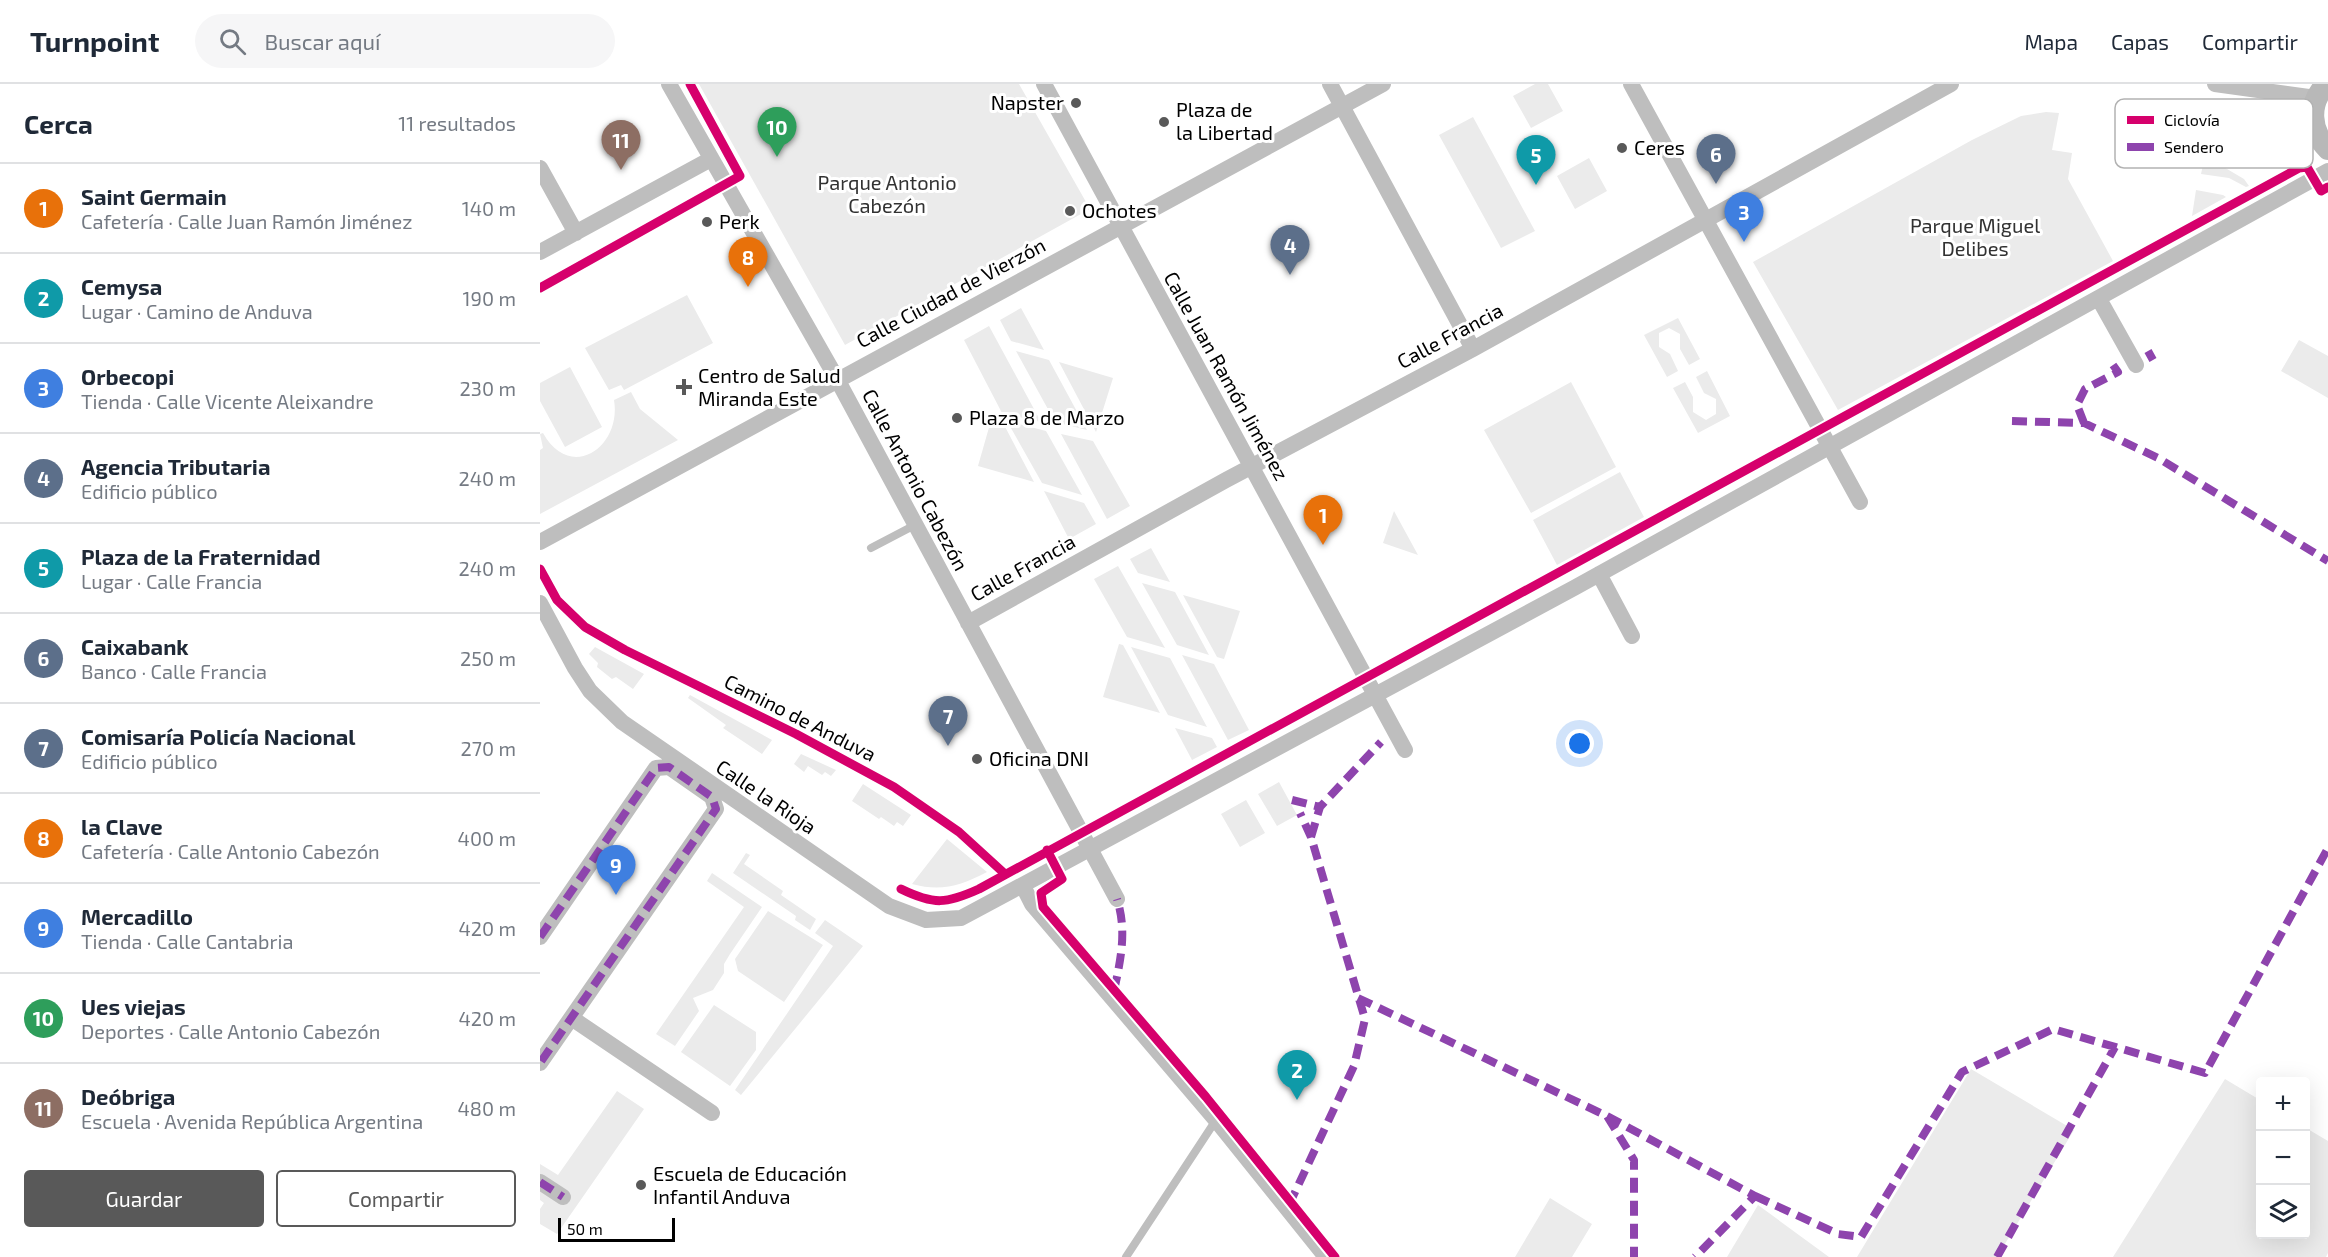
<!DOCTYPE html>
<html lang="es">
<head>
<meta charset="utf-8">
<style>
	:root { --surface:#fff; --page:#f6f6f7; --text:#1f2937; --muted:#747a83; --line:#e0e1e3; --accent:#595959 }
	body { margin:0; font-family:"Exo 2",sans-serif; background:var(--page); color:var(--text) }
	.controls { position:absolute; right:18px; bottom:18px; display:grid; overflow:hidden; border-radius:6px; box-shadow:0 6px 24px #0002 }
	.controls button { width:54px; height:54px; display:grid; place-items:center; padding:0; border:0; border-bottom:2px solid var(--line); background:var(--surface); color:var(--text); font:30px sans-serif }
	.scale { position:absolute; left:18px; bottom:15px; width:117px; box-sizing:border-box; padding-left:6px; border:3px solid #000; border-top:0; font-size:16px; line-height:21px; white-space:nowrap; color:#000; -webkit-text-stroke:4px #fff; paint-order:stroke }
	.you { position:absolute; left:1040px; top:660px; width:21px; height:21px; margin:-15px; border:4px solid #fff; border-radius:50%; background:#1a73e8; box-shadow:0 0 0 9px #1a73e833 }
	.badge { display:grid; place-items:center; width:39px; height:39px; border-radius:50%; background:var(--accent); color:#fff; font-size:20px; font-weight:700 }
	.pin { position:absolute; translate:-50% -50px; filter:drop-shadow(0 2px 3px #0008) }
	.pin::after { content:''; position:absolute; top:32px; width:21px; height:18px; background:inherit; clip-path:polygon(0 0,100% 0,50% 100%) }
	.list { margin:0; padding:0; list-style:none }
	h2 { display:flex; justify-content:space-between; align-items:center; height:78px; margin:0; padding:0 24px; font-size:26px }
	h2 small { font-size:20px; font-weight:400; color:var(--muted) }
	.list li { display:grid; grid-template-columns:39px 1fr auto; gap:18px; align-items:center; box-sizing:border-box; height:90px; padding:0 24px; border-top:2px solid var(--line) }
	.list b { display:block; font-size:22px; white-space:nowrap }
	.list p { margin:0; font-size:20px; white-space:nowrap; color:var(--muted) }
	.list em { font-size:20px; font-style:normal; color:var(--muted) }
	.actions { display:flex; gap:12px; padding:18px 24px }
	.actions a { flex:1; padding:14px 0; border:2px solid var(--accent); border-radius:6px; text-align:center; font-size:21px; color:var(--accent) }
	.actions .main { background:var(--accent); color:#fff }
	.icon { flex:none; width:33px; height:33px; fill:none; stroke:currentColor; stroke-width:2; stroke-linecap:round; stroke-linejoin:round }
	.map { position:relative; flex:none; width:1788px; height:1173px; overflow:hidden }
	header { display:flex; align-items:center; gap:36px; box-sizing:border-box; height:84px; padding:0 30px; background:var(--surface); border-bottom:2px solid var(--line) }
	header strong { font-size:28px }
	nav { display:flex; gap:33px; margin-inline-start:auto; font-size:21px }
	.search { width:420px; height:54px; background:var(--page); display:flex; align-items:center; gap:15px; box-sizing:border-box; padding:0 21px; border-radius:33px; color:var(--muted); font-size:22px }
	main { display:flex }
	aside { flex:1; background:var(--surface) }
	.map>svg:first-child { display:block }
	.green { fill:#ebebeb }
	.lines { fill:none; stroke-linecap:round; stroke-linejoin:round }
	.lane { stroke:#bebebe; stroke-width:8 }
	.street { stroke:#bebebe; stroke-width:16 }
	.secondary { stroke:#b8b8b8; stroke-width:22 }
	.quiet { stroke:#8e44ad; stroke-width:8; stroke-dasharray:15 8; stroke-linecap:butt }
	.cycleway-casing { stroke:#fff; stroke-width:13 }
	.cycleway { stroke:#d6006c; stroke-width:9 }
	.poi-dot { fill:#595959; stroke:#fff; stroke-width:2 }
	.labels { text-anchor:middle; stroke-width:6; stroke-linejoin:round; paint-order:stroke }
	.poi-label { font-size:20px; fill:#000; stroke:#fff; text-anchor:start }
	.park-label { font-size:20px; fill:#323232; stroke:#fff }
	.street-label { font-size:20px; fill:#000; stroke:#fff }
	.key { fill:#fff; stroke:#b2b2b2; stroke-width:1.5 }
	.key-label { font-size:16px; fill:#000 }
</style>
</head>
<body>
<header>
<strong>Turnpoint</strong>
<div class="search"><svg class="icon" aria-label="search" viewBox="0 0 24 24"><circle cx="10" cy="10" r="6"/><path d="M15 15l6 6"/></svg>Buscar aquí</div>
<nav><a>Mapa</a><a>Capas</a><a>Compartir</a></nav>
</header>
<main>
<aside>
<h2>Cerca<small>11 resultados</small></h2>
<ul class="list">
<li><span class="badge" style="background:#e8710a">1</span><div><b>Saint Germain</b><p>Cafetería · Calle Juan Ramón Jiménez</p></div><em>140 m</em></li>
<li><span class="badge" style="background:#0f9aa8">2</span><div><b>Cemysa</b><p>Lugar · Camino de Anduva</p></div><em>190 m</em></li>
<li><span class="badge" style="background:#3f7fe0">3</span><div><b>Orbecopi</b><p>Tienda · Calle Vicente Aleixandre</p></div><em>230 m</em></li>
<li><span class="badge" style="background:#5c6f8a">4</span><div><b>Agencia Tributaria</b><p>Edificio público</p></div><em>240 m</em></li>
<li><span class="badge" style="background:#0f9aa8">5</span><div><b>Plaza de la Fraternidad</b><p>Lugar · Calle Francia</p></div><em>240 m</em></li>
<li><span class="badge" style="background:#5c6f8a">6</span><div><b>Caixabank</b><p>Banco · Calle Francia</p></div><em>250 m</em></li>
<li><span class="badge" style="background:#5c6f8a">7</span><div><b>Comisaría Policía Nacional</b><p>Edificio público</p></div><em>270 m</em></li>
<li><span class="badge" style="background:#e8710a">8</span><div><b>la Clave</b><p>Cafetería · Calle Antonio Cabezón</p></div><em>400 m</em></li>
<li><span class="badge" style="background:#3f7fe0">9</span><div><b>Mercadillo</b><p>Tienda · Calle Cantabria</p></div><em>420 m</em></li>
<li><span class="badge" style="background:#2e9e5b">10</span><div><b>Ues viejas</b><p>Deportes · Calle Antonio Cabezón</p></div><em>420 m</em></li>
<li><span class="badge" style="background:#8d6e63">11</span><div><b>Deóbriga</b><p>Escuela · Avenida República Argentina</p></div><em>480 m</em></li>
</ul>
<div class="actions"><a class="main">Guardar</a><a>Compartir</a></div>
</aside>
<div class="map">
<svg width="1788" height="1173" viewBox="0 0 1788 1173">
	<rect width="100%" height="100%" fill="#fff"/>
	<path class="green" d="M 159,0 L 479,0 L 550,125 L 305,261 Z
		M 995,0 L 1008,0 L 1023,27 L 991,44 L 973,12 Z
		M 1506,28 L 1519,29 L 1512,66 L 1532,69 L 1528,95 L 1573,177 L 1298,326 L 1213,178 L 1432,56 L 1481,32 Z
		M 933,33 L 995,147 L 961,164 L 899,51 Z
		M 1665,72 L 1704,95 L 1709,102 L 1706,103 L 1689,94 L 1661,90 Z
		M 1049,74 L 1067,107 L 1035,125 L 1017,92 Z
		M 1656,106 L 1683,111 L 1686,113 L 1652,132 Z
		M 147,211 L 173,259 L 84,306 L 81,301 L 69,306 L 45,264 Z
		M 481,224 L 504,266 L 471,257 L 460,236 Z
		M 1138,234 L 1160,275 L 1149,281 L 1140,265 L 1140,250 L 1129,244 L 1119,249 L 1119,263 L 1130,270 L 1138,287 L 1127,293 L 1104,251 Z
		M 449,242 L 501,338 L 462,329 L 424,256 Z
		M 1759,256 L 1788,272 L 1788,314 L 1741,287 Z
		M 476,267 L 509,276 L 547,346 L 515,338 Z
		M 519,278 L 573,294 L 556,348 Z
		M 30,283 L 62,343 L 25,363 L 0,317 L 0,299 Z
		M 1167,287 L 1190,332 L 1158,349 L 1133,304 L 1145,298 L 1153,313 L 1153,328 L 1166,336 L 1176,330 L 1176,315 L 1164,309 L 1156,293 Z
		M 1031,298 L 1076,383 L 991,429 L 944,346 Z
		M 91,308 L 100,325 L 138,356 L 0,430 L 0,366 L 3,364 L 0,350 L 3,349 C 31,399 82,362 74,316 Z
		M 452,333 L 461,335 L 494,398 L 438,382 Z
		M 467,337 L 506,347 L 542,411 L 502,399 Z
		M 521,350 L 553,357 L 590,422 L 567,435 Z
		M 1080,388 L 1104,433 L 1017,481 L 993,436 Z
		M 504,407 L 544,419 L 556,440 L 529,455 Z
		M 854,427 L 878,471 L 843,459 Z
		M 611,464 L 630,498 L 598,489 L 590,475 Z
		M 578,482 L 625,564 L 587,553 L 554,495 Z
		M 602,499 L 635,508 L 669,571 L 637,561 Z
		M 643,511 L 700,527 L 684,575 L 677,573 Z
		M 579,560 L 583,561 L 620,629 L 563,613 Z
		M 55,563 L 104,590 L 93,605 L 76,593 L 72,595 L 57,583 L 58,579 L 49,570 Z
		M 591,563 L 630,574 L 667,643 L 628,631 Z
		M 642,571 L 674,580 L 709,646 L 688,656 Z
		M 150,611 L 232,656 L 222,670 L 183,644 L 186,641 L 148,614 Z
		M 635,644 L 672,654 L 677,663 L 652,676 Z
		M 261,670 L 296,686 L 291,692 L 285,688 L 282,691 L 268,682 L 264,688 L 254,680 Z
		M 739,698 L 757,731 L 737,742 L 718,710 Z
		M 323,700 L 371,731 L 363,742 L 357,738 L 354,742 L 341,733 L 339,735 L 312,717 Z
		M 706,716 L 725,749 L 700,763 L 681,730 Z
		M 407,755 L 447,788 C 420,802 401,808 372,800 Z
		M 206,769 L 210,771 L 204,780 L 243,807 L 241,811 L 276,835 L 270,846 L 255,836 L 256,832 L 193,789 Z
		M 172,789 L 222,823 L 190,870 L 184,880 L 184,889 L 173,906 L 153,914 L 159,927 L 135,962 L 116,950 L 204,823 L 167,797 Z
		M 228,827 L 283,861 L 244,918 L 198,887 L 195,875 Z
		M 285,836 L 323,862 L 201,1011 L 195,1006 L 293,862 L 275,849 Z
		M 174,921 L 216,948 L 216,966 L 190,1002 L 141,968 Z
		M 1431,985 L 1534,1046 L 1457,1173 L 1317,1173 Z
		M 1685,995 L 1720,1016 L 1720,1150 L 1766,1150 L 1766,1044 L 1788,1057 L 1788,1169 L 1786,1173 L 1573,1173 Z
		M 77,1007 L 104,1025 L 17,1150 L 0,1140 L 0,1125 L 4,1119 L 0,1116 L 0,1080 L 18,1091 Z
		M 1010,1114 L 1052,1140 L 1032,1173 L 975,1173 Z
		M 1218,1121 L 1289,1173 L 1187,1173 Z"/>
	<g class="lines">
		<path class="lane" d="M 331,464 L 375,441
			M 586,1173 L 676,1036"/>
		<path class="street" d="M 129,0 L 297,295 L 577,815
			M 504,0 L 865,666
			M 790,0 L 933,265
			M 1091,0 L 1320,418
			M 1675,0 L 1776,14
			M 0,84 L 36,149
			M 0,168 L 171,75
			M 1559,215 L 1596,281
			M 0,458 L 843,0
			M 1059,490 L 1092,552
			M 0,519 L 35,584 L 50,607 L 82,638 L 349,822 L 386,836 L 421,834 L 436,826 L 1034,504 L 1788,87
			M 428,539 L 686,396 L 933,265 L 1411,0
			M 483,802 L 492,820 L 676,1036 L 786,1173
			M 0,853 L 116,684 L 129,683 L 172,713 L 176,725 L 0,979
			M 36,937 L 172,1029
			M 0,1098 L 23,1113"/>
		<path class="secondary" d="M 1787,0 C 1767,19 1770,47 1788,65"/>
		<path class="quiet" d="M 1608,267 L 1613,276
			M 1472,337 L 1544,339 L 1618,374 L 1788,477
			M 1544,339 L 1537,321 L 1545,305 L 1578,288 L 1573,281
			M 752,716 L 780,723
			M 771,753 L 780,723 L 841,658
			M 0,853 L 116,684 L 129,683 L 172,713 L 176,725 L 0,979
			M 574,907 C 581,874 587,847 577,815
			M 818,914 L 1067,1032 L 1094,1076 L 1094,1173
			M 1067,1032 L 1215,1112 L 1155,1173
			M 0,1098 L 23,1113
			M 1215,1112 L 1298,1150 L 1321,1153 L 1422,988 L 1513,945 L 1665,989 L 1788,764
			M 749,1121 L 814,982 L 825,935 L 771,753 L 760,729
			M 1457,1173 L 1575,963"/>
		<defs>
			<path id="cycleway" d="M 0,204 L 200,92 L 150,0
				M 0,485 L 17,516 L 45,543 L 85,566 L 256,650 L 354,703 L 419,748 L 465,790
				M 507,766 L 522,795 L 501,809 L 503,823 L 666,1013 L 795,1173
				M 361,805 C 394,821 406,820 439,805 L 1759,84 L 1767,83 L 1781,107 L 1788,103"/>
		</defs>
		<use href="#cycleway" class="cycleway-casing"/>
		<use href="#cycleway" class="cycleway"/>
	</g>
	<g class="poi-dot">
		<circle cx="536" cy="19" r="6"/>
		<circle cx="624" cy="38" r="6"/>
		<circle cx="1082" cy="64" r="6"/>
		<circle cx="530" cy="127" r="6"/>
		<circle cx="167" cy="138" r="6"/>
		<path d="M141 294h6v6h6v6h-6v6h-6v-6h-6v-6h6z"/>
		<circle cx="417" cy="334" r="6"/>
		<circle cx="437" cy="675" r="6"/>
		<circle cx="101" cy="1101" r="6"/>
	</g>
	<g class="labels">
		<g class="poi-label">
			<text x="524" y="26" text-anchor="end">Napster</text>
			<text x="636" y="33">Plaza de<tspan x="636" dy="23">la Libertad</tspan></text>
			<text x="1094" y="71">Ceres</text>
			<text x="542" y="134">Ochotes</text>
			<text x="179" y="145">Perk</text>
			<text x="158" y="299">Centro de Salud<tspan x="158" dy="23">Miranda Este</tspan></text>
			<text x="429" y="341">Plaza 8 de Marzo</text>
			<text x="449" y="682">Oficina DNI</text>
			<text x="113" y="1097">Escuela de Educación<tspan x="113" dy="23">Infantil Anduva</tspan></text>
		</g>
		<g class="park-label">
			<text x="347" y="106">Parque Antonio<tspan x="347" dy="23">Cabezón</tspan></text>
			<text x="1435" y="149">Parque Miguel<tspan x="1435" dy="23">Delibes</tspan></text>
		</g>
		<g class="street-label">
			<text transform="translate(411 209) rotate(-28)" y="7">Calle Ciudad de Vierzón</text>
			<text transform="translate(910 252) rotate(-28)" y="7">Calle Francia</text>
			<text transform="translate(686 292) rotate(61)" y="7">Calle Juan Ramón Jiménez</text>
			<text transform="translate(375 396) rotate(62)" y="7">Calle Antonio Cabezón</text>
			<text transform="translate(483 484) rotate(-29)" y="7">Calle Francia</text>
			<text transform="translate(260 634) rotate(27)" y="7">Camino de Anduva</text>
			<text transform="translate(226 713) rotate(34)" y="7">Calle la Rioja</text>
		</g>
	</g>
	<rect x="1575" y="15" width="198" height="69" rx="9" class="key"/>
	<rect x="1587" y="32" width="27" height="8" fill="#d6006c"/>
	<rect x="1587" y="59" width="27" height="8" fill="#8e44ad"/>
	<g class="key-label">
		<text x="1624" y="42">Ciclovía</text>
		<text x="1624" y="69">Sendero</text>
	</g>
</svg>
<div class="controls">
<button>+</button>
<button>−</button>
<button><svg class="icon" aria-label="layers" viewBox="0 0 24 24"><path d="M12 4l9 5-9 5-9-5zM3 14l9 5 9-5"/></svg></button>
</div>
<div class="scale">50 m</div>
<div class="you"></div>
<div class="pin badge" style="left:783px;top:461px;background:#e8710a">1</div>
<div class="pin badge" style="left:757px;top:1016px;background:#0f9aa8">2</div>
<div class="pin badge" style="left:1204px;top:158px;background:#3f7fe0">3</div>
<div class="pin badge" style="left:750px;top:191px;background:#5c6f8a">4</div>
<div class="pin badge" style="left:996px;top:101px;background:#0f9aa8">5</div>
<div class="pin badge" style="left:1176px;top:100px;background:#5c6f8a">6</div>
<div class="pin badge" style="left:408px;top:662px;background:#5c6f8a">7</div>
<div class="pin badge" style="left:208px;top:203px;background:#e8710a">8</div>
<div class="pin badge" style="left:76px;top:811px;background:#3f7fe0">9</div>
<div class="pin badge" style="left:237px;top:73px;background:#2e9e5b">10</div>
<div class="pin badge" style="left:81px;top:86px;background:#8d6e63">11</div>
</div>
</main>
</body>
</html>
